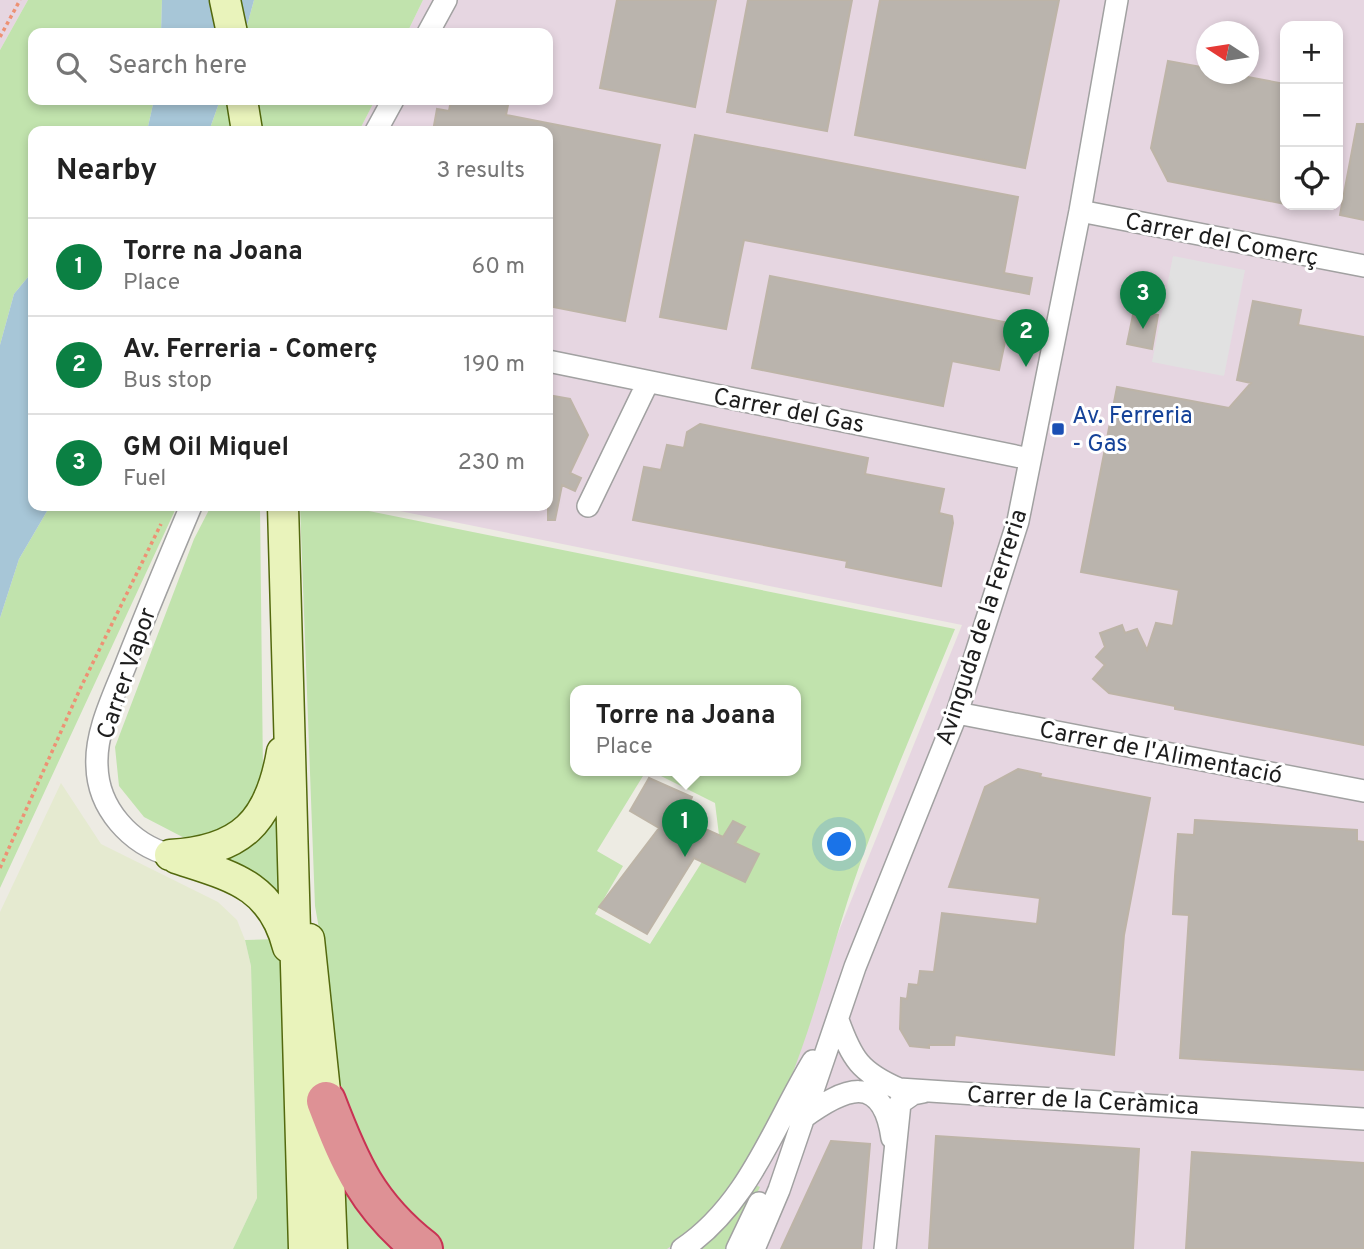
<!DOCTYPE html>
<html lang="en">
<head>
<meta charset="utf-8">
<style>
	:root { --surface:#fff; --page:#f6f6f6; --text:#222; --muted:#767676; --line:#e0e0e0; --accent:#0b8043 }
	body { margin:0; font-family:Overpass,sans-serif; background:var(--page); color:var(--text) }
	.controls { position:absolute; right:21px; top:21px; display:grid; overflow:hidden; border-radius:14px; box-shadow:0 4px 10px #0003 }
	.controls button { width:63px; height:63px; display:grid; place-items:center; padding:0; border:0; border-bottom:2px solid var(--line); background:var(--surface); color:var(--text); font:35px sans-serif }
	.compass { position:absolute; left:1196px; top:21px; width:63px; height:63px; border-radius:50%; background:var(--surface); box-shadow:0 4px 10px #0003; rotate:282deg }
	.you { position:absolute; left:840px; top:845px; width:24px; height:24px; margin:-18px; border:5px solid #fff; border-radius:50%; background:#1a73e8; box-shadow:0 0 0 10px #1a73e833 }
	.badge { display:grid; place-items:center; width:46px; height:46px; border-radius:50%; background:var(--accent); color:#fff; font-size:23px; font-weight:700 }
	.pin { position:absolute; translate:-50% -58px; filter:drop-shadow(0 2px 4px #0008) }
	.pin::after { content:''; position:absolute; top:37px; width:24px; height:21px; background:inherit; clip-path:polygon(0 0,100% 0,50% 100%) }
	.popup { position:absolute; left:570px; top:685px; width:231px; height:91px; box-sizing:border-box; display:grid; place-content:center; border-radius:14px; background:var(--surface); filter:drop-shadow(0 2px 5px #0005); font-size:23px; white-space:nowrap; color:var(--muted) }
	.popup b { font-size:26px; color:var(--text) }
	.popup::after { content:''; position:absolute; left:50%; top:100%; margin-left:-14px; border:14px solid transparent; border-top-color:var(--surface) }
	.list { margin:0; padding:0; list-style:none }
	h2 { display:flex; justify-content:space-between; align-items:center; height:91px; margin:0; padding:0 28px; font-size:30px }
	h2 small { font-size:23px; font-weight:400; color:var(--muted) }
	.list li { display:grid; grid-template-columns:46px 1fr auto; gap:21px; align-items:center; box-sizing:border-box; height:98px; padding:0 28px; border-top:2px solid var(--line) }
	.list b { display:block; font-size:26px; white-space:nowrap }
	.list p { margin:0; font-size:23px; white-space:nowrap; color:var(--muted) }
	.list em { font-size:23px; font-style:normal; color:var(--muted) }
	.icon { flex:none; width:38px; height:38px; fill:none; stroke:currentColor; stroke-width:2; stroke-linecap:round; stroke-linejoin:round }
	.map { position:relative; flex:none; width:1364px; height:1249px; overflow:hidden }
	.search { position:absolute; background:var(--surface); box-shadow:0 4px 10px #0003; left:28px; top:28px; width:525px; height:77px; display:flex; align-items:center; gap:18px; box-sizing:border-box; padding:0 24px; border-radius:14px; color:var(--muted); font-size:26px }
	.panel { position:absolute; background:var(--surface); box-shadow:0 4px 10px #0003; left:28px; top:126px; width:525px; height:385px; border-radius:14px }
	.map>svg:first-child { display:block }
	.industrial { fill:#e6d6e1; fill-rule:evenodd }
	.farmland { fill:#e5ead0 }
	.grass { fill:#c1e3ad; fill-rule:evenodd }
	.parking { fill:#e1e1e1 }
	.water { fill:#a7c6d7 }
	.building { fill:#bab4ad; stroke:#bdb4a7; stroke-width:2 }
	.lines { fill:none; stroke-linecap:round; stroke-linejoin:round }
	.minor-casing { stroke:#a1a1a1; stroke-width:24 }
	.secondary-casing { stroke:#53690e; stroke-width:33 }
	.motorway-casing { stroke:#c83353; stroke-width:42 }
	.path { stroke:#ed9174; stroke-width:3.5; stroke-dasharray:3.5 3.5; stroke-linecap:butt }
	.minor { stroke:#fff; stroke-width:21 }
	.secondary { stroke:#e9f3bb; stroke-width:30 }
	.motorway { stroke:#de9195; stroke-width:38 }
	.transit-dot { fill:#1a4fb4; stroke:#fff; stroke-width:2.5 }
	.labels { text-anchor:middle; stroke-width:6; stroke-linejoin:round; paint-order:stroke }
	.street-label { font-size:24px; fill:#1d1d1d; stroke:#fff }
	.transit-label { font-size:24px; fill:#164399; stroke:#fff; text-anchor:start }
</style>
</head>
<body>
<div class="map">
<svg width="1364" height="1249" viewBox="0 0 1364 1249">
	<rect width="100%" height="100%" fill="#edebe3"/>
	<path class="industrial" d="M 0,0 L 28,0 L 0,50 Z
		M 423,0 L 1364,0 L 1364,1249 L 649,1249 L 801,1025 L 962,625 L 375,506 L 548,506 L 548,131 L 359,131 L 375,100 L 548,100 L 548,33 L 407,33 ZM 1285,26 L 1338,26 L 1338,205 L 1285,205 ZM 1206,32 L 1248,32 L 1248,74 L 1206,74 Z"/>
	<path class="farmland" d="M 61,783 L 101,844 L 218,902 L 237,920 L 245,940 L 251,966 L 257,1198 L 233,1249 L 0,1249 L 0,912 Z"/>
	<path class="grass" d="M 28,0 L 162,0 L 161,33 L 33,33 L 33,100 L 154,100 L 147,131 L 33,131 L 33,271 L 14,294 L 0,345 L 0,50 Z
		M 254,0 L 423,0 L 407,33 L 245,33 Z
		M 220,100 L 375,100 L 359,131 L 209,131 Z
		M 50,506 L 177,506 L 0,888 L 0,618 L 19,559 Z
		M 211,506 L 260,506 L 263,774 L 260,804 L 235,826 L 196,844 L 144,817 L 119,786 L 115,747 L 194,539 Z
		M 300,506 L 344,506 L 955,629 C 923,707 889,785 860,864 C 814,992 789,1170 667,1249 L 444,1249 L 393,1208 L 339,1095 L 332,1003 L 315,906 ZM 575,691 L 795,691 L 795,771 L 651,771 L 715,803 L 719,835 L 650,944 L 595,914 L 623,866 L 597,851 L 646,771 L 575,771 Z
		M 277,805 L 283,905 L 254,872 L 217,862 Z
		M 277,939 L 282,970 L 292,1249 L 233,1249 L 257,1198 L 251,966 L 245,940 Z
		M 341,1183 L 402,1249 L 342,1249 Z
		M 755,1185 L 760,1187 L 729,1249 L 696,1249 L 741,1207 Z"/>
	<path class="parking" d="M 1173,256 L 1245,270 L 1224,376 L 1152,362 Z"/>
	<path class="water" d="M 162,0 L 254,0 L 245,33 L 161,33 Z
		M 154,100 L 220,100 L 209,131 L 147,131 Z
		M 33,271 L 33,506 L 50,506 L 19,559 L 0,618 L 0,345 L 14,294 Z"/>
	<path class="building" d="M 617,0 L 716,0 L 695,107 L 600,88 Z
		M 748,0 L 852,0 L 827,131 L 727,112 Z
		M 880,0 L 1059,0 L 1025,168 L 855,135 Z
		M 1168,61 L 1207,68 L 1207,74 L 1232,74 L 1285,84 L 1285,204 L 1168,181 L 1151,148 Z
		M 451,100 L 509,100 L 506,115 L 660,145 L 625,321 L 548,306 L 548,131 L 433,131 L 437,109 L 449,111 Z
		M 1357,124 L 1364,124 L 1364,220 L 1340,215 Z
		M 695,135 L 1018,197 L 1004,273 L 1032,278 L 1029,294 L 744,240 L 726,329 L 660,317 Z
		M 770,276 L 1009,323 L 999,370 L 952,361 L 943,406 L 752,368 Z
		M 1253,301 L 1301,310 L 1298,325 L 1364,337 L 1364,745 L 1175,709 L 1175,706 L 1109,693 L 1093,679 L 1105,665 L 1096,657 L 1105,647 L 1100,633 L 1122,625 L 1125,633 L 1137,629 L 1147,650 L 1156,623 L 1173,626 L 1179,590 L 1081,572 L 1117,387 L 1229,408 L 1251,383 L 1237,380 Z
		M 1134,310 L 1158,315 L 1152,349 L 1127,344 Z
		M 548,395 L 570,399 L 588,435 L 570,473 L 581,478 L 575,491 L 562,485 L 555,520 L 548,520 Z
		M 700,424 L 868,458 L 865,474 L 944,489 L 939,513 L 952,516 L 953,523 L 941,586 L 846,567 L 847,561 L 633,520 L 644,467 L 661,470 L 667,445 L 684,448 L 687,432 Z
		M 1018,769 L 1041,774 L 1040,777 L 1150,798 L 1124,935 L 1114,1055 L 955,1035 L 954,1045 L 929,1045 L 929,1048 L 910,1046 L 900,1029 L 901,998 L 907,999 L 909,984 L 918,985 L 920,971 L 934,972 L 942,913 L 1037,924 L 1040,898 L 949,887 L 985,787 Z
		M 649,778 L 692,797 L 683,819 L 723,837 L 733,821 L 745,827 L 735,843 L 759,854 L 745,882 L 694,858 L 647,934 L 599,907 L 659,828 L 630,811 Z
		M 1195,820 L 1357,830 L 1357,841 L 1364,842 L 1364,1070 L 1180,1058 L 1189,915 L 1173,914 L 1175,876 L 1178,834 L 1194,835 Z
		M 936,1136 L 1139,1149 L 1133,1249 L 929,1249 Z
		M 831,1141 L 870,1144 L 861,1249 L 781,1249 Z
		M 1192,1152 L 1364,1163 L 1364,1249 L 1186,1249 Z"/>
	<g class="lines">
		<defs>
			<path id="minor" d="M 428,33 L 446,0
				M 376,131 L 393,100
				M 1080,211 L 1364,266
				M 548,361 L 1030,459
				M 588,506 L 648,382
				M 957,713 L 1364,791
				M 170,855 C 130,844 98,808 97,766 C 95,732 114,695 126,664 C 147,611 169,558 191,506
				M 838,1020 C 852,1059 860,1072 899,1089 L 1364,1119
				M 803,1118 C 843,1089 882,1070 892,1138
				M 682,1249 C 748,1205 773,1127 813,1061
				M 737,1249 L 759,1203
				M 754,1249 L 779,1190 L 855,967 L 957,713 L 1018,521 L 1080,211 L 1117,0
				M 885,1249 L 900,1103 L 913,1094 L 923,1092"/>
			<path id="secondary" d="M 225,0 L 232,33
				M 242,100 L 247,131
				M 283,506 L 304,1249
				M 170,855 C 241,851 270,822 282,752
				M 176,858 C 231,876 272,884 288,947
				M 309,939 L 326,1101 L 332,1249"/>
			<path id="motorway" d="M 326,1101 C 350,1164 368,1206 423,1249"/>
		</defs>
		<use href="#minor" class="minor-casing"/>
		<use href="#secondary" class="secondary-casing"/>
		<use href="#motorway" class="motorway-casing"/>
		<path class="path" d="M 0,37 L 20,0
			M 0,868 L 80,689 L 161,524"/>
		<use href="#minor" class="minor"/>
		<use href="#secondary" class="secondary"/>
		<use href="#motorway" class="motorway"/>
	</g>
	<rect class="transit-dot" x="1051" y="422" width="14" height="14" rx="3.5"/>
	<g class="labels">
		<g class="street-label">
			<text transform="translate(1222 239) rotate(11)" y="8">Carrer del Comerç</text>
			<text transform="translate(789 410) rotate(11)" y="8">Carrer del Gas</text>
			<text transform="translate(981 627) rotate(-72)" y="8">Avinguda de la Ferreria</text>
			<text transform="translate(126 673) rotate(-71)" y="8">Carrer Vapor</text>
			<text transform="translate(1161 752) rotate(11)" y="8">Carrer de l'Alimentació</text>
			<text transform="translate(1083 1100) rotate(3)" y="8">Carrer de la Ceràmica</text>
		</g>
		<g class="transit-label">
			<text x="1072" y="423">Av. Ferreria<tspan x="1072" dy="28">- Gas</tspan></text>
		</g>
	</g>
</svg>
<div class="controls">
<button>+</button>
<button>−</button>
<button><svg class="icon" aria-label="locate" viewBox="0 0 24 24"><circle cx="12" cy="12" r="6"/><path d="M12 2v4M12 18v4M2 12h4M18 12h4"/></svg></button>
</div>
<svg class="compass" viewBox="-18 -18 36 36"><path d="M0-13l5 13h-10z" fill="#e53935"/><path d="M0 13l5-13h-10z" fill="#767676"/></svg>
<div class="you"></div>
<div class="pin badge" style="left:685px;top:857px">1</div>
<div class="popup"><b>Torre na Joana</b>Place</div>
<div class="pin badge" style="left:1026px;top:367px">2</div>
<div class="pin badge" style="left:1143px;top:329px">3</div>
<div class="search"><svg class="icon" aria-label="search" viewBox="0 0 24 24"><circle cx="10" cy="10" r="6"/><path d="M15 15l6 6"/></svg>Search here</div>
<section class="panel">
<h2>Nearby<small>3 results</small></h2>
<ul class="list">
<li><span class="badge">1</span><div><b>Torre na Joana</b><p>Place</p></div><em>60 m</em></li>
<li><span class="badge">2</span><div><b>Av. Ferreria - Comerç</b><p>Bus stop</p></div><em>190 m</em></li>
<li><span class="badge">3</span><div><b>GM Oil Miquel</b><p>Fuel</p></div><em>230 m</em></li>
</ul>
</section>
</div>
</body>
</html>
